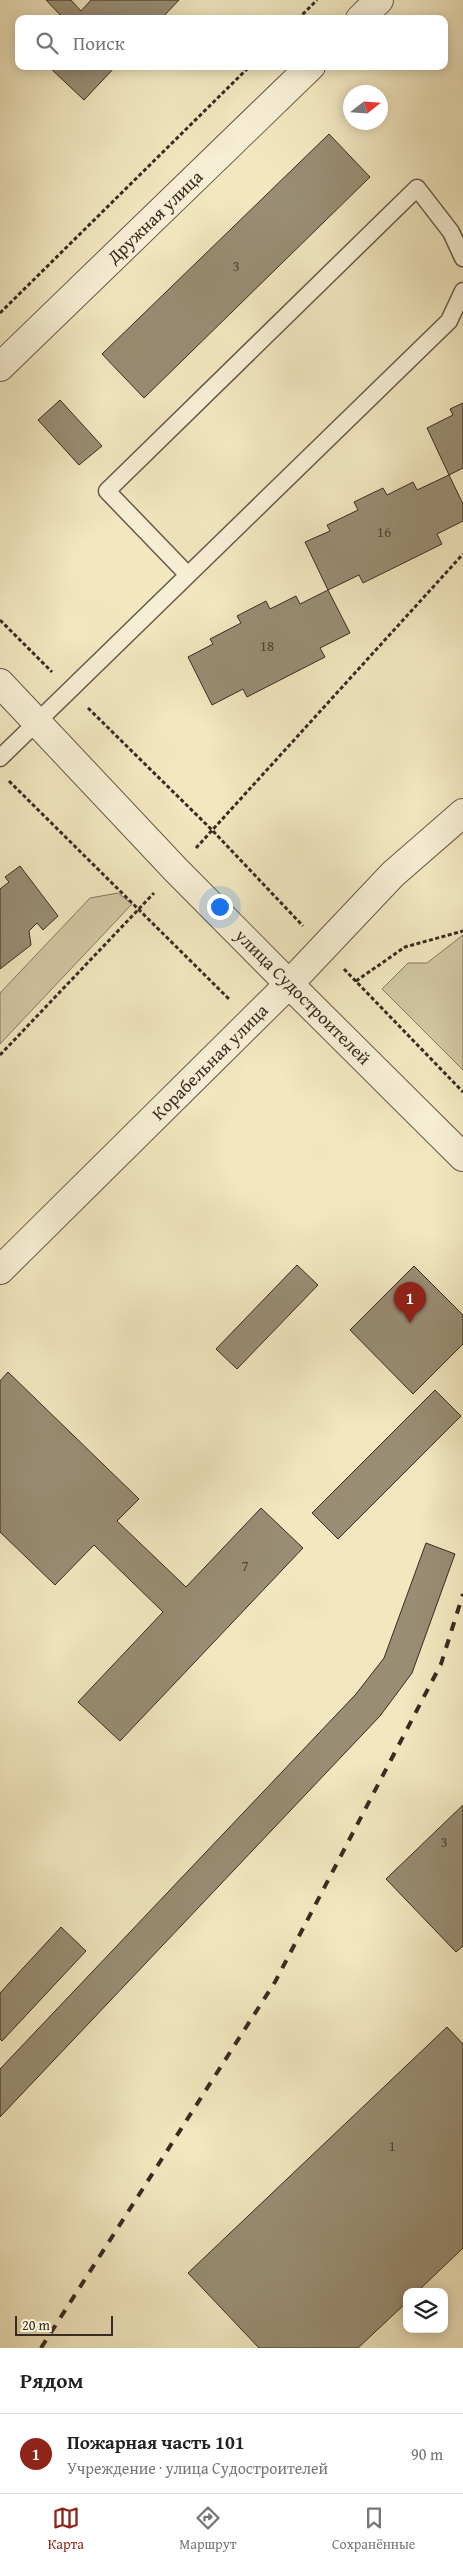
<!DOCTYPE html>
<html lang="ru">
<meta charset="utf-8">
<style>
body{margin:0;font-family:"Gentium Book Plus",serif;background:#f6f6f6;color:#222}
.controls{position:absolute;right:15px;bottom:15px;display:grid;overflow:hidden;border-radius:10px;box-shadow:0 2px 12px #0003}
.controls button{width:45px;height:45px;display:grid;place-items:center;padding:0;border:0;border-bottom:1px solid #e0e0e0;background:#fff;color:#222;font:25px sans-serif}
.compass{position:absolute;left:343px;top:85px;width:45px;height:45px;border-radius:50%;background:#fff;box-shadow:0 2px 12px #0003;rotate:73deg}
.scale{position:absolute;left:15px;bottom:12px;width:98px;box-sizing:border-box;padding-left:5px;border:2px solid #392b22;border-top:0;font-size:14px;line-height:18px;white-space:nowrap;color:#392b22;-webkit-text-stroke:4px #f7efd5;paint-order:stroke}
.you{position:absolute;left:219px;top:906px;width:18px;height:18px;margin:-12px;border:4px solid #fff;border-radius:50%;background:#1a73e8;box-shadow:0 0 0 8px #1a73e833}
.badge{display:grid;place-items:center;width:32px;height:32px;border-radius:50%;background:#8f2418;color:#fff;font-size:16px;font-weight:700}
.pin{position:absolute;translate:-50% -41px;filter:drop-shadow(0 1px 2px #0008)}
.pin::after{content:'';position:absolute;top:26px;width:18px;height:15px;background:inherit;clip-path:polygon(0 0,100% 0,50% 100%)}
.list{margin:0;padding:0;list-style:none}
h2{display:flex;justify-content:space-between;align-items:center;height:65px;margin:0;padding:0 20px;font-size:21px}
h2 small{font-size:16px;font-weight:400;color:#767676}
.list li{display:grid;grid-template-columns:32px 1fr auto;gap:15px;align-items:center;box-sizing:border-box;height:80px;padding:0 20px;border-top:1px solid #e0e0e0}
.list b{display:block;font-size:19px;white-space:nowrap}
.list p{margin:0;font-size:16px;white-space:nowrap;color:#767676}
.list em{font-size:16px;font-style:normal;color:#767676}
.icon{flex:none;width:28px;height:28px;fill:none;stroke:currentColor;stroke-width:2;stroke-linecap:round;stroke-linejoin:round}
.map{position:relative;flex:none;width:463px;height:2348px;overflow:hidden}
.search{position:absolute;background:#fff;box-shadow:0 2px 12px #0003;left:15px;right:15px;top:15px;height:55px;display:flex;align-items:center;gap:12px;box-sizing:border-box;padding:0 18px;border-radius:10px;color:#767676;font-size:19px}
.sheet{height:145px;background:#fff}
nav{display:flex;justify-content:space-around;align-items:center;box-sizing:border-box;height:70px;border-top:1px solid #e0e0e0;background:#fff;font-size:14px;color:#767676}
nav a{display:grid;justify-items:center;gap:2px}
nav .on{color:#8f2418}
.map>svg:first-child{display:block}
.green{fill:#d3c7a4;stroke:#867963}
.building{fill:#998d74;stroke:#392b22}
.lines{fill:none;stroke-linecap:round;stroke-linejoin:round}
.service-casing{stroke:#675a49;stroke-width:19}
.minor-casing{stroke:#675a49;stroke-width:30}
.tertiary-casing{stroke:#675a49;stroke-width:30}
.path{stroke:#392b22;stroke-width:3;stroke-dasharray:4 2.5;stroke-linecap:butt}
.service{stroke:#f7efd5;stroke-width:16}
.minor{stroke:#f7efd5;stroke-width:28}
.tertiary{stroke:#f7efd5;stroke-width:28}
.rail{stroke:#392b22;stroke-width:4;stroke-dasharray:9 9;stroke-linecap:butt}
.labels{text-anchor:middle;stroke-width:4.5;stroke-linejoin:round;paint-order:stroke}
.number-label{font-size:15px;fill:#514436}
.street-label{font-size:18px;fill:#392b22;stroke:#f7efd5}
</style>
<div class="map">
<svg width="463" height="2348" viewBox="0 0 463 2348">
<rect width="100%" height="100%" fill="#f2e7bf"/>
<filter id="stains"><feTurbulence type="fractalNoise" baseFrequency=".004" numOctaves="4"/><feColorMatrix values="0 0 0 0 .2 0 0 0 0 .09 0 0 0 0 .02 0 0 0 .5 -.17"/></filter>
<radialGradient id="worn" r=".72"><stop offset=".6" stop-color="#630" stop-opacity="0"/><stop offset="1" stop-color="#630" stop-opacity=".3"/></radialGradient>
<!-- green -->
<path class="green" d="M118 893 132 904 0 1044V993L90 898Z
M463 935V1070L382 989 408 963H427Z"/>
<!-- building -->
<path class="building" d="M46 0H71L81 11 91 0H179L161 19H64Z
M48 66H116L84 100Z
M329 134 370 177 144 398 102 354Z
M60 400 102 446 79 465 38 420Z
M463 403V468L449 475 427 428 453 415 450 409Z
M449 475 463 504V521L437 534 442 544 363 583 359 575 328 590 305 542 330 531 327 525 358 510 354 502 383 488 387 495 413 482 417 490Z
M328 590 350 633 320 648 325 657 247 697 243 689 212 705 188 657 213 644 210 639 241 623 237 616 266 601 270 609 296 596 300 604Z
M20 866 58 916 43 930 37 923 29 931 31 945 0 969V889L9 882 5 877Z
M297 1265 318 1285 237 1369 216 1349Z
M414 1266 463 1315V1344L413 1394 350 1330Z
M8 1372 139 1499 117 1521 186 1587 261 1508 303 1548 120 1741 78 1702 163 1612 94 1545 55 1585 0 1532V1381Z
M435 1390 461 1416 338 1539 312 1513Z
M426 1543 455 1554 412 1673 380 1716 0 2117V2069L356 1694 384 1658Z
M463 1805V1946L456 1952 386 1879Z
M61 1927 86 1951 2 2041 0 2039V1993Z
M447 2027 463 2044V2248L417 2292H407V2302L358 2348H259L188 2273Z"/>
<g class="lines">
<defs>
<path id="service" d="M188 575 107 491 417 188 451 232 463 258
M0 758 449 321 463 291"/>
<path id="minor" d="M360 19 379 0
M0 367 311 66
M289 984 463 1157"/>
<path id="tertiary" d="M0 683 176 870 289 984
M0 1270 289 984 393 874 463 813"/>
</defs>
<!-- service casing -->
<use href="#service" class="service-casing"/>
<!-- minor casing -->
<use href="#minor" class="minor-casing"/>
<!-- tertiary casing -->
<use href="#tertiary" class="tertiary-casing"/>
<!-- path -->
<path class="path" d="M298 19 317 0
M0 313 250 66
M0 620 52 672
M88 708 212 830 303 926
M9 781 230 1000
M196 848 463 554
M344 969 463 1092
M356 981 405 947 463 931
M0 1055 154 893"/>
<!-- service -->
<use href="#service" class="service"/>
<!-- minor -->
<use href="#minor" class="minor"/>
<!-- tertiary -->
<use href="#tertiary" class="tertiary"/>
<!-- rail -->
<path class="rail" d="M41 2348 275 1982 441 1664 463 1594"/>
</g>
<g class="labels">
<!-- number labels -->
<g class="number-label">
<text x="236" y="271">3</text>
<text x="384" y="537">16</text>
<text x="267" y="651">18</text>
<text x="245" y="1571">7</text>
<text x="444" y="1847">3</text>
<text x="392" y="2151">1</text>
</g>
<!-- street labels -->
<g class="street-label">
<text transform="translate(155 217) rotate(-44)" y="6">Дружная улица</text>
<text transform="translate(303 997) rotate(45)" y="6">улица Судостроителей</text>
<text transform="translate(210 1062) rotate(-45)" y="6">Корабельная улица</text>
</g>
</g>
<rect width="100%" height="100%" filter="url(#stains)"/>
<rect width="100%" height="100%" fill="url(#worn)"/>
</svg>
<div class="controls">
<button><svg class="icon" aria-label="layers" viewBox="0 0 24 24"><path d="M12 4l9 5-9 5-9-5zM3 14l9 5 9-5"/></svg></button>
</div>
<svg class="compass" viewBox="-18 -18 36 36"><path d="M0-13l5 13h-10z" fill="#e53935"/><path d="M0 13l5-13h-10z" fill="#767676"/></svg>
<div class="scale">20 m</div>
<div class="you"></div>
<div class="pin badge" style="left:410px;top:1323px">1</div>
<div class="search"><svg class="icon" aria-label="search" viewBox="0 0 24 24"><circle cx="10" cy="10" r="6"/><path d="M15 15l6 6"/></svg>Поиск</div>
</div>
<section class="sheet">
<h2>Рядом<small></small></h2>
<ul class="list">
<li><span class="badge">1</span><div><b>Пожарная часть 101</b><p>Учреждение · улица Судостроителей</p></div><em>90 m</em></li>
</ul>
</section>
<nav>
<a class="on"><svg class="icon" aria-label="map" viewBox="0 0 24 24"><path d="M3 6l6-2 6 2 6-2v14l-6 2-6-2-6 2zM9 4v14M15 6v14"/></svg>Карта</a>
<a><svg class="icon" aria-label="directions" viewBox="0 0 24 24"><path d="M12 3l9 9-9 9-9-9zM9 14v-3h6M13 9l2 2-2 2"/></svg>Маршрут</a>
<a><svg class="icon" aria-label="saved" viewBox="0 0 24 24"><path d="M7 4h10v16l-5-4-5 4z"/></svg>Сохранённые</a>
</nav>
